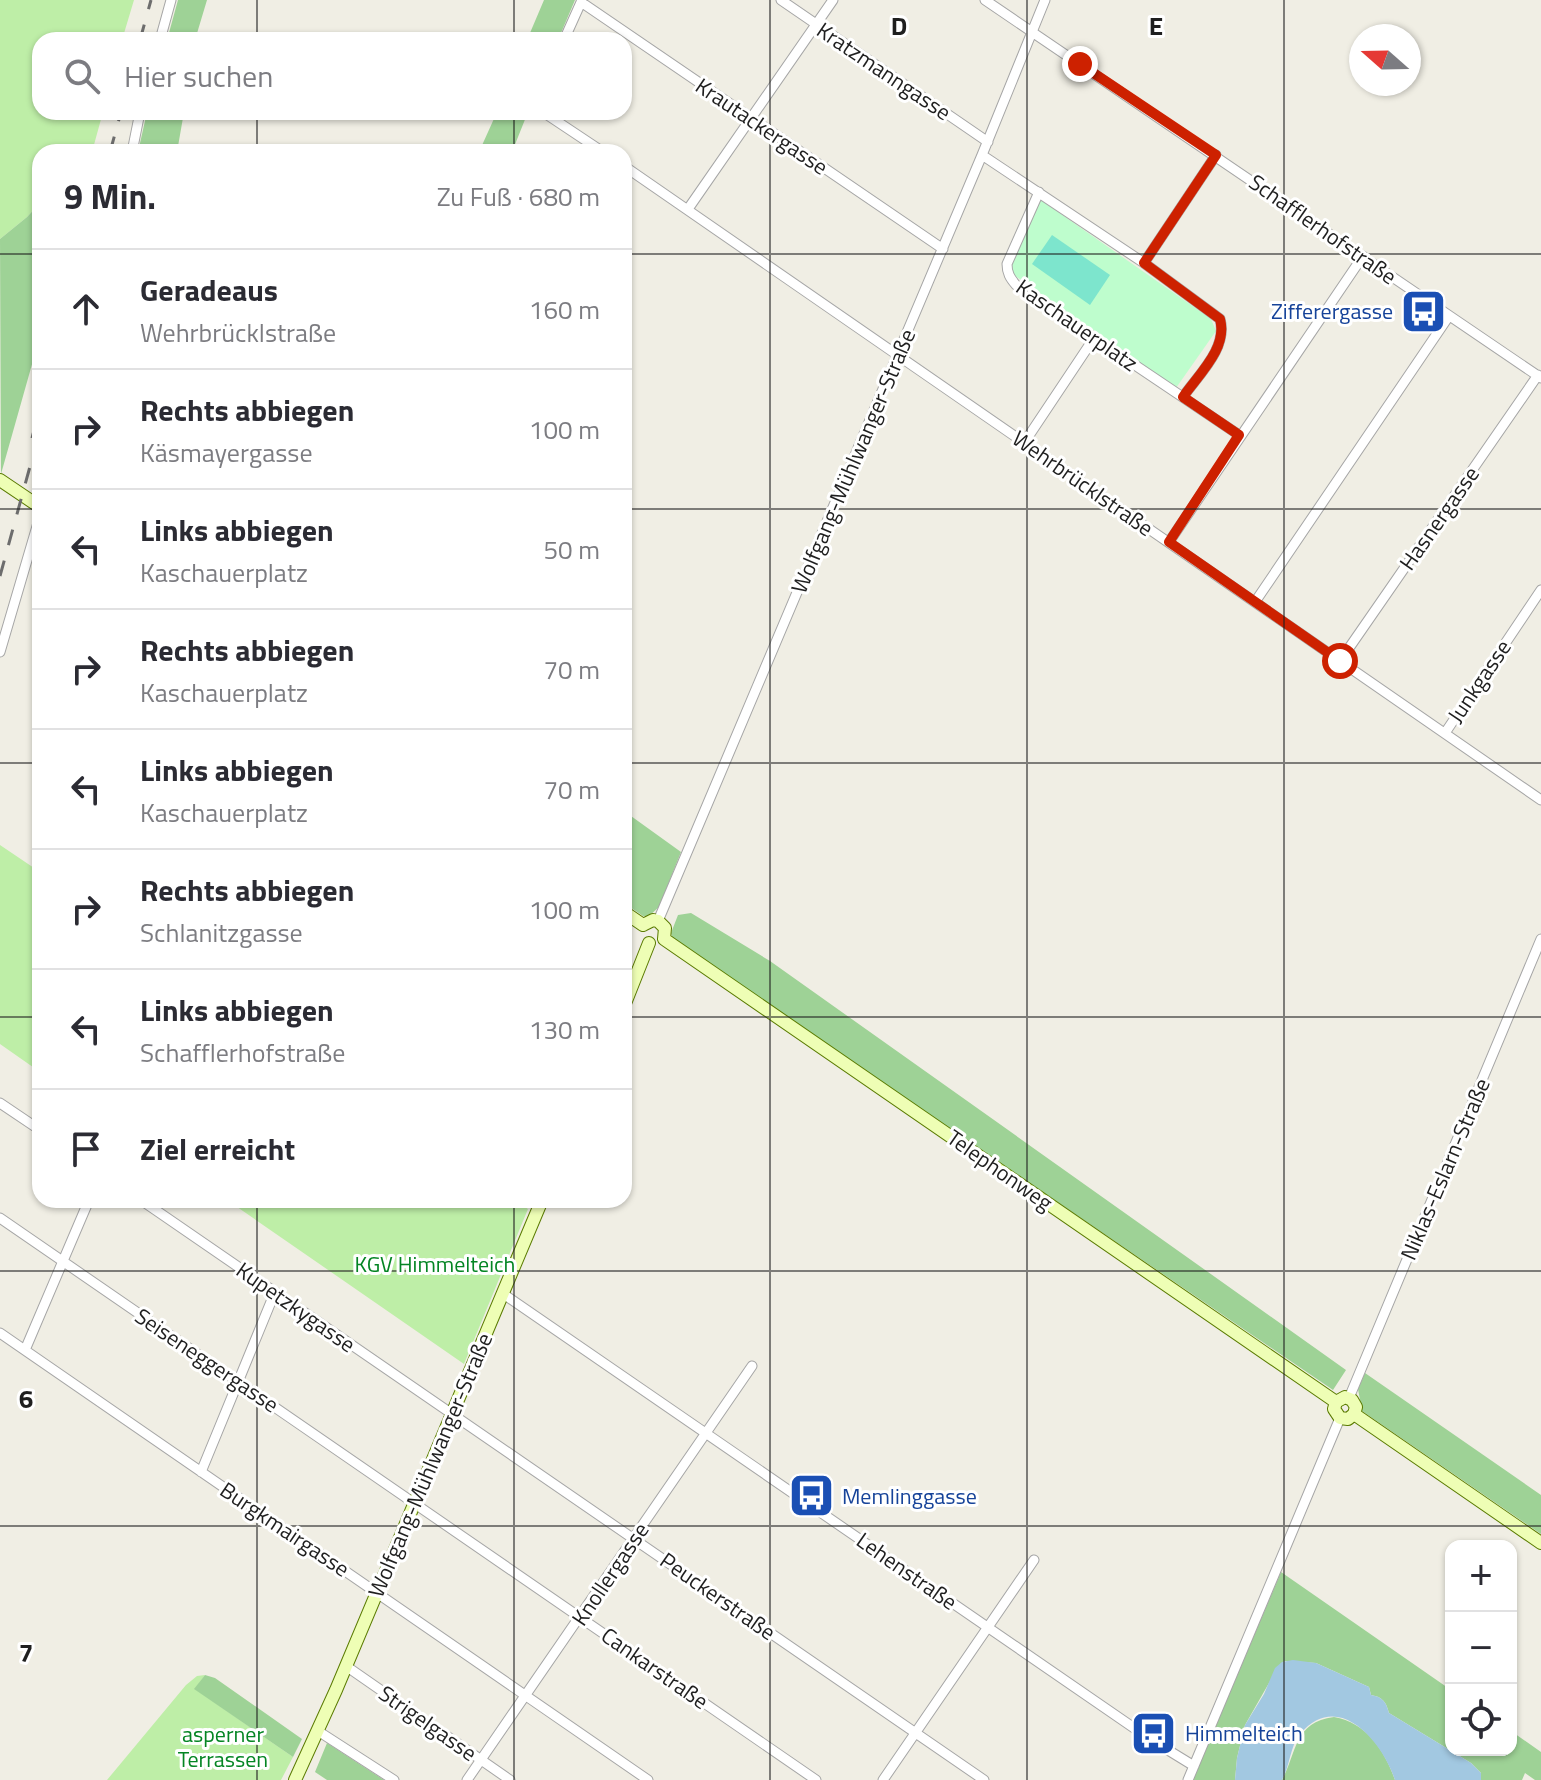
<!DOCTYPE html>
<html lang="de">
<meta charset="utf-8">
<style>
body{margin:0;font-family:"Titillium Web",sans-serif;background:#f2f2f3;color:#2b2b33}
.controls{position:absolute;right:24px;bottom:24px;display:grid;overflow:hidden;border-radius:16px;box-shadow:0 2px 6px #0004}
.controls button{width:72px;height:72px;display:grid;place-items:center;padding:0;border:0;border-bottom:2px solid #e1e1e2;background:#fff;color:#2b2b33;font:40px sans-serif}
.compass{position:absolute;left:1349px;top:24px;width:72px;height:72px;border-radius:50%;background:#fff;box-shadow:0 2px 6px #0004;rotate:290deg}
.stop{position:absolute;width:24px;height:24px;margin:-18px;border:6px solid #cd2100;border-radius:50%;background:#fff}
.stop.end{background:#cd2100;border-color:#fff;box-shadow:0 2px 8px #0008}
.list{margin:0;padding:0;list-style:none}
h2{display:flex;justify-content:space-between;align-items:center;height:104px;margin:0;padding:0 32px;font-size:34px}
h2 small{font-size:26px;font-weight:400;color:#7c7c81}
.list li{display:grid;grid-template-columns:52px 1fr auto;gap:24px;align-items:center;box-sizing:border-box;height:120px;padding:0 32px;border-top:2px solid #e1e1e2}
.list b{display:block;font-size:30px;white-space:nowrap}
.list p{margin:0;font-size:26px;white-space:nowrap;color:#7c7c81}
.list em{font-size:26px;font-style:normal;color:#7c7c81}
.icon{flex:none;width:44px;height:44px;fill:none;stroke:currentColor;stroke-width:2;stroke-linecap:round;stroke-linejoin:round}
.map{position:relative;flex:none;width:1541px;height:1780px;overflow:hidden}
.search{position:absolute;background:#fff;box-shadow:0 2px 6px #0004;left:32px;top:32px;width:600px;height:88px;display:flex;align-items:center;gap:20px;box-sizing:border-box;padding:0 28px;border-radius:24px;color:#7c7c81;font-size:30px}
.panel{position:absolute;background:#fff;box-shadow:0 2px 6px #0004;left:32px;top:144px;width:600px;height:1064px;border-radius:24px}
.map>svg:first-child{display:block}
.grass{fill:#beeea7}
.forest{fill:#9ed296}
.park{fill:#befdcd}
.pitch{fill:#7de5cd}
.water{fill:#a2c8e1}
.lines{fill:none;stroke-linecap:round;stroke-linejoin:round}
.street-casing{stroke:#a6a6a6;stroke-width:11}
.secondary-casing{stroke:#5a7b00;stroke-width:14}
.street{stroke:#fff;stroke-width:9}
.secondary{stroke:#eefeb5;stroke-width:12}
.rail{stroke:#6d6d6d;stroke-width:3;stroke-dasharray:16 16;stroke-linecap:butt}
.route{stroke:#cd2100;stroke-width:10}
.grid{fill:none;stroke:#1f1f1f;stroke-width:2;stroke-opacity:0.55}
.labels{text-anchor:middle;stroke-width:6;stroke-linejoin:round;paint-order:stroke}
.street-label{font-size:22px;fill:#1f1f1f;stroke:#fff}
.transit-label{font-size:22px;fill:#164399;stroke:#fff;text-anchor:start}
.park-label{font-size:22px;fill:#048523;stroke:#fff}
.grid-label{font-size:26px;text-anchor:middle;font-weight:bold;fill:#1f1f1f;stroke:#fff;stroke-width:6;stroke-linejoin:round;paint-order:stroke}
</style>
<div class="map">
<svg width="1541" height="1780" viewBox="0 0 1541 1780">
<rect width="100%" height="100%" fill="#f0eee4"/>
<!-- grass -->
<path class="grass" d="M0 0H134L122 40H40V112H103L92 152H40V203L27 217 0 239Z
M0 845 40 872V1072L0 1044Z
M227 1200H515L528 1209 464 1364Z
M205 1675 195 1689 293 1757 281 1780H107L186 1685 197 1676Z"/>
<!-- forest -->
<path class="forest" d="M178 0H207L195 40H167Z
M544 0H575L558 40H527Z
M147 112H184L177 152H138Z
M497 112H528L512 152H479Z
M40 203V336L1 474 0 239 27 217Z
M624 811 681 852 659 907 649 916H643L624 903Z
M691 913 770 961 1346 1370 1333 1390 673 940 671 933 678 915Z
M1365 1373 1541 1495V1534L1362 1411 1358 1389Z
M1281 1572 1451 1690V1750H1511V1731L1541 1752V1780H1535L1525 1773 1522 1780H1481V1773L1471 1763 1389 1713C1386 1702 1383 1697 1371 1695L1369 1687 1316 1663 1285 1661 1273 1676 1245 1725 1237 1758 1235 1780H1193Z
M205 1675 215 1678 302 1739 293 1757 194 1689Z
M1334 1717C1366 1722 1385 1751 1395 1780H1282C1297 1752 1294 1722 1334 1717Z
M327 1743 384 1780H327L315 1772Z"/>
<!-- park -->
<path class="park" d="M1041 200 1211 319 1216 331 1176 388 1011 273 1010 267Z"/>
<!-- pitch -->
<path class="pitch" d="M1052 235 1110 275 1090 305 1032 264Z"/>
<!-- water -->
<path class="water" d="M1293 1660 1316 1663 1369 1687 1371 1695C1383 1697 1386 1702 1389 1713L1471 1763 1481 1773V1780H1395C1383 1743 1339 1688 1300 1734 1290 1746 1290 1766 1282 1780H1235L1237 1758 1245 1725 1264 1694 1275 1668 1282 1662Z"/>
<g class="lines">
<defs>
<path id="street" d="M781 0 988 142
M985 0 1541 378
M581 2 943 249
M160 40 171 0
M564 40 582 0
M543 112 603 152
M132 152 140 112
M982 155 1144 263 1220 319C1228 348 1199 374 1183 397
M624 166 1541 800
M1039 192 1007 264C1007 273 1010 278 1016 285L1239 435
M688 209 833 0
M1144 263 1216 155
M1024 443 1094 338
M1169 542 1363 256
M1255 602 1449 316
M0 652 40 516
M1340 661 1538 375
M1445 733 1541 590
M658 921 982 155 1045 0
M0 1103 40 1130
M141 1200 984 1780
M0 1218 816 1780
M502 1293 1150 1739 1194 1766
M0 1333 648 1780
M25 1350 89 1200
M1349 1398 1541 939
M201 1472 275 1292
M346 1666 510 1780
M318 1731 394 1780
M467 1780 752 1366
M883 1780 1034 1560
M1188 1780 1340 1418"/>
<path id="secondary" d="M0 480 40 507
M624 912 643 925
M643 925 653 920 658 921 665 928 664 939
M664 939 1336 1402
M624 1006 649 943
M1336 1402 1345 1397 1352 1400 1356 1407 1354 1414
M1336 1402 1334 1409 1340 1418 1348 1419 1354 1414
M1354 1414 1541 1543
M295 1780 336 1690 542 1200"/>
</defs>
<!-- street casing -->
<use href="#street" class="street-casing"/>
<!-- secondary casing -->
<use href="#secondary" class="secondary-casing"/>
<!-- street -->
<use href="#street" class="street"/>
<!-- secondary -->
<use href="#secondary" class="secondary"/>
<!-- rail -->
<path class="rail" d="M140 40 151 0
M110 152 121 112
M32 438 40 407
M0 576 40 430"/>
</g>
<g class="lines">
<!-- route -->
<path class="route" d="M1080 64 1216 155 1144 263 1220 319C1228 348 1199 374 1183 397L1239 435 1169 542 1340 661"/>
</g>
<!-- grid -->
<path class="grid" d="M257 0V40M514 0V40M770 0V1780M1027 0V1780M1284 0V1780M257 112V152M514 112V152M0 254H40M624 254H1541M0 509H40M624 509H1541M0 763H40M624 763H1541M0 1017H40M624 1017H1541M257 1200V1780M514 1200V1780M0 1271H1541M0 1526H1541"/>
<!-- icons -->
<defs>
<symbol id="bus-square" viewBox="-11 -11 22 22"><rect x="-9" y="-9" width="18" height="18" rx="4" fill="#1a4fb4" stroke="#fff"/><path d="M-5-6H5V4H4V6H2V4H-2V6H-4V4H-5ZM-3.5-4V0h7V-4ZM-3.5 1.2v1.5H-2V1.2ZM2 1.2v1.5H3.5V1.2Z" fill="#fff"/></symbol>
</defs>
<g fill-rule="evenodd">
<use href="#bus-square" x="1398" y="286" width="51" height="51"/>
<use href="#bus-square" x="786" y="1470" width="51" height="51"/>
<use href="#bus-square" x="1128" y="1708" width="51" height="51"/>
</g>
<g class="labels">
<!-- street labels -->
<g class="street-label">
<text transform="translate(884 71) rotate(34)" y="8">Kratzmanngasse</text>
<text transform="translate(762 126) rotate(34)" y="8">Krautackergasse</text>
<text transform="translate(1323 229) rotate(35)" y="8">Schafflerhofstraße</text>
<text transform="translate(1077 325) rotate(35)" y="8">Kaschauerplatz</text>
<text transform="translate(853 461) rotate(-67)" y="8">Wolfgang-Mühlwanger-Straße</text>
<text transform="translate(1083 483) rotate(35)" y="8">Wehrbrücklstraße</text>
<text transform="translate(1439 518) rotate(-55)" y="8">Hasnergasse</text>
<text transform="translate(1479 681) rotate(-56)" y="8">Junkgasse</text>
<text transform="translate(1445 1169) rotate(-67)" y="8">Niklas-Eslarn-Straße</text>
<text transform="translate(1000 1170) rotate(35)" y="8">Telephonweg</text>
<text transform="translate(296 1307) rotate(35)" y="8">Kupetzkygasse</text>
<text transform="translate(207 1360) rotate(34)" y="8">Seiseneggergasse</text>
<text transform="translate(430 1465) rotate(-67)" y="8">Wolfgang-Mühlwanger-Straße</text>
<text transform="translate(285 1529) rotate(34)" y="8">Burgkmairgasse</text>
<text transform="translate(907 1571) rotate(35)" y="8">Lehenstraße</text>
<text transform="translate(610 1574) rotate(-56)" y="8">Knollergasse</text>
<text transform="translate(718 1596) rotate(35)" y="8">Peuckerstraße</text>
<text transform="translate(655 1668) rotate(35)" y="8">Cankarstraße</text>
<text transform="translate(428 1723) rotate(35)" y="8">Strigelgasse</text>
</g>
<!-- transit labels -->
<g class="transit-label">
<text x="1393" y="319" text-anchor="end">Zifferergasse</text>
<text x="842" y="1504">Memlinggasse</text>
<text x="1185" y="1741">Himmelteich</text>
</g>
<!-- park labels -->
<g class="park-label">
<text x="435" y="1272">KGV Himmelteich</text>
<text x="223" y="1742">asperner<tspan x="223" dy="25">Terrassen</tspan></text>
</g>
</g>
<g class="grid-label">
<text x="899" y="35">D</text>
<text x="1156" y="35">E</text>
<text x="26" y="1408">6</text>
<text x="26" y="1662">7</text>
</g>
</svg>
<div class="controls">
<button>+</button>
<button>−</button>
<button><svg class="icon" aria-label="locate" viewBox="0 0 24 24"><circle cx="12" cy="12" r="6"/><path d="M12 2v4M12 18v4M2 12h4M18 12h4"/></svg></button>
</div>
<svg class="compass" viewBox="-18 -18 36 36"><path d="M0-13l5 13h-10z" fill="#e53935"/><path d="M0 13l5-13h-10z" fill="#7c7c81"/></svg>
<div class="stop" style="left:1340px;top:661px"></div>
<div class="stop end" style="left:1080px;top:64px"></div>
<div class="search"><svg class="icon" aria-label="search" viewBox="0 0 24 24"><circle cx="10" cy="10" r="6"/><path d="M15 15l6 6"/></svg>Hier suchen</div>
<section class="panel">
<h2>9 Min.<small>Zu Fuß · 680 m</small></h2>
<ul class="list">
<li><svg class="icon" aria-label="ahead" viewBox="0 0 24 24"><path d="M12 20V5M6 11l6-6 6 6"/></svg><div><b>Geradeaus</b><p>Wehrbrücklstraße</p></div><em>160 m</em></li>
<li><svg class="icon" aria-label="right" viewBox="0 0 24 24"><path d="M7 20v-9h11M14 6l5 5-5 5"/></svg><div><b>Rechts abbiegen</b><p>Käsmayergasse</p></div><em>100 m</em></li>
<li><svg class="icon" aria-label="left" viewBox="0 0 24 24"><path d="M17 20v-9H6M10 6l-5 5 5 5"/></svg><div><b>Links abbiegen</b><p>Kaschauerplatz</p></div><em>50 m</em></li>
<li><svg class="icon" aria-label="right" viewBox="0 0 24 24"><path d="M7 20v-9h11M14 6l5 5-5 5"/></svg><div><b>Rechts abbiegen</b><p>Kaschauerplatz</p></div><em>70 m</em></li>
<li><svg class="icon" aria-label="left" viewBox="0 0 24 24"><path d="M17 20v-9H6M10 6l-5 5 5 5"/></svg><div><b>Links abbiegen</b><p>Kaschauerplatz</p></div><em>70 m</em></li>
<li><svg class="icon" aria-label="right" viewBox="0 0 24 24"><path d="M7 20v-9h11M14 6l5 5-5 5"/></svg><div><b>Rechts abbiegen</b><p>Schlanitzgasse</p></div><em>100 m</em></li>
<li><svg class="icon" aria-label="left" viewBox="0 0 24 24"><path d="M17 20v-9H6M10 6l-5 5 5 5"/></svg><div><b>Links abbiegen</b><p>Schafflerhofstraße</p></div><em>130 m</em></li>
<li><svg class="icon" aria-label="arrive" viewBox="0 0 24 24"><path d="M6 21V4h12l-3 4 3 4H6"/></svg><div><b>Ziel erreicht</b></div></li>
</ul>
</section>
</div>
